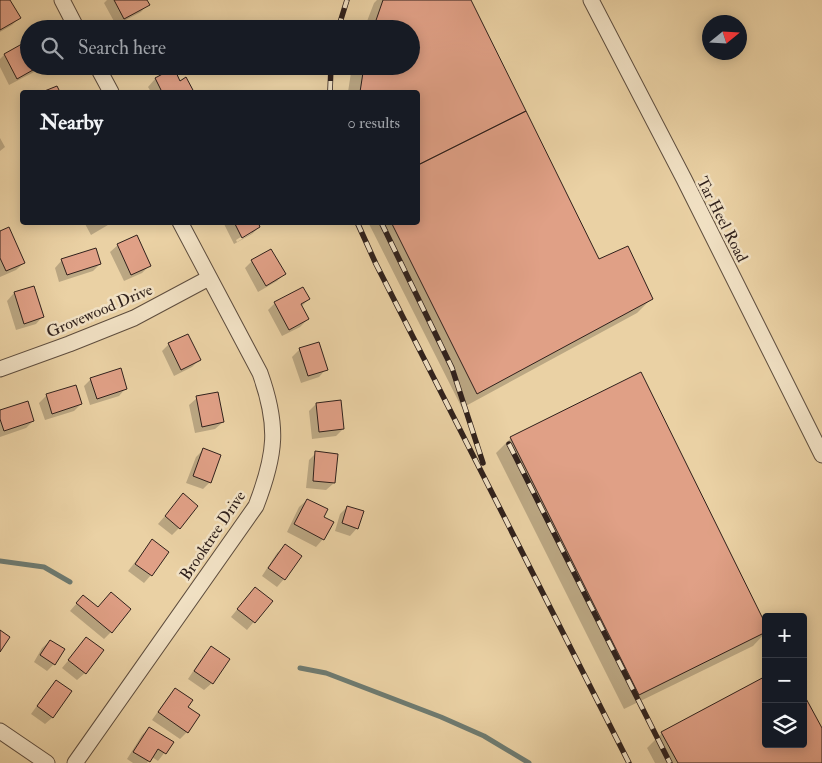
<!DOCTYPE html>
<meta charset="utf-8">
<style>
body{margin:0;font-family:"IM FELL Double Pica",serif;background:#20242c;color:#f1f3f6}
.controls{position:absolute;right:15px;bottom:15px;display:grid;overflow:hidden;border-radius:5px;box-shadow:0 2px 12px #0003}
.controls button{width:45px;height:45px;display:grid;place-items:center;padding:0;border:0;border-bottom:1px solid #363941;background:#171b24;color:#f1f3f6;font:25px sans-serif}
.compass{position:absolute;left:702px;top:15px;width:45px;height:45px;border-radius:50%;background:#171b24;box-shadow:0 2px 12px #0003;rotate:72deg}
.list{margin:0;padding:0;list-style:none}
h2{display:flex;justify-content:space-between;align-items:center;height:65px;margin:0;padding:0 20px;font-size:21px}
h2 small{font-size:16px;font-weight:400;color:#9ea1a6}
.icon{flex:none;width:28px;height:28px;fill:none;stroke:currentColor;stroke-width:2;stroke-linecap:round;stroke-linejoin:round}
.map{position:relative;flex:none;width:822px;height:763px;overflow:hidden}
.search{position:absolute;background:#171b24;box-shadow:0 2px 12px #0003;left:20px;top:20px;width:400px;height:55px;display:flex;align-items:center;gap:12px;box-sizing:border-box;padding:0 18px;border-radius:28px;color:#9ea1a6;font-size:19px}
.panel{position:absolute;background:#171b24;box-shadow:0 2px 12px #0003;left:20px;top:90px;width:400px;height:135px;border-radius:5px}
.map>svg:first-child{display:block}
.shadow{fill:#0003;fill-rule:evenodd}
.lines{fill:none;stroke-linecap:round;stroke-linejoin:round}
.stream{stroke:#6e7b71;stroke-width:5}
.building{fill:#e0a086;stroke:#30211c}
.street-casing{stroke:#5e4d3e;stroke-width:17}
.street{stroke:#f1e1c4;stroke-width:15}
.rail-casing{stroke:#30211c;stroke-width:5.5}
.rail{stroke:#f1e1c4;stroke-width:4;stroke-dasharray:11;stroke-linecap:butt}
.labels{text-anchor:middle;stroke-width:5;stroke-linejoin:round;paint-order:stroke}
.street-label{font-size:16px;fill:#30211c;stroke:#f1e1c4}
</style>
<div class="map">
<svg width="822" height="763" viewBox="0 0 822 763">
<rect width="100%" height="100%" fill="#ead1a4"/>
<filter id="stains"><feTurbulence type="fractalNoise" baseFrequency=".004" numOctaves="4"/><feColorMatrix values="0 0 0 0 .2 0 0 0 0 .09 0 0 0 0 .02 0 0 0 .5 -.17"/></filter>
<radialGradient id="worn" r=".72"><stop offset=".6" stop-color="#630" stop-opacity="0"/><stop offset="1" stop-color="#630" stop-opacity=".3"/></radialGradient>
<!-- shadow -->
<path class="shadow" d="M0 0H9L19 18 12 25 0 32Z
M107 0H146L148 4 141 12 116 25 104 3Z
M377 0H469L598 261 652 298 637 313 462 408 368 222H418V92H348L352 66H411V29H364L374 3Z
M4 55 29 66H41L36 71 9 85 0 67V59Z
M173 70 179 82 186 79 193 92H151L148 87 155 79Z
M0 138 5 147 0 151Z
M84 222H113L91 235Z
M223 222H256L259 227 252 234 234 244ZM252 230V233L237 242 236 240Z
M0 232 24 263 16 270 0 277Z
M118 245 149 266 142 273 124 281 110 252Z
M62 260 100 264 93 271 59 282 55 268Z
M252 261 284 274 277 281 258 292 245 268Z
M33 287 43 316 36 324 16 330 7 301 14 293Z
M309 299 301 307 308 319 300 327 282 336 268 310 275 303Z
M169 344 199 360 192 367 174 376 162 351Z
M300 349 326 369 319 377 301 383 292 357Z
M641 374 766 627V632L753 646 624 709 496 453 511 438Z
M91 379 126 388 119 396 90 405 84 386Z
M75 386 81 404 74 411 45 420 39 403 46 396Z
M197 398 223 422 215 429 195 433 189 405Z
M316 404 343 429 336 436 312 439 309 411Z
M0 411 33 421 26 428 0 437Z
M203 450 210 482 203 489 186 483 196 457Z
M316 453 334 483 326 490 306 488 309 460Z
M183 495 179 528 172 535 158 524Z
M307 500 322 518 323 539 316 547 287 532 299 507Z
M347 507 357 528 350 536 335 531 340 514Z
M152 541 167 552 151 575 144 583 128 571Z
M285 546 284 579 277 587 262 576 277 553Z
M111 593V632L104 639 70 611 83 596 97 608Z
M248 596 271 601 247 630 231 617Z
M87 638 85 673 77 680 62 668Z
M50 641 54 664 47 671 34 662 42 648Z
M211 648 228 659 212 683 204 690 188 679 204 655Z
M56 681 53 717 45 724 31 714 49 689Z
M175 689 186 707 187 732 180 739 152 720 168 697Z
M149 728 172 743 158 761 152 757 147 763H133L127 759 142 735Z
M822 731V763H655L647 748 662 733 766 744H803Z"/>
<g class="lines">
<!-- stream -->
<path class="stream" d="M0 561 44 567 70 582
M300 668 326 673 441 717 484 736 529 763"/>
</g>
<!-- building -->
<path class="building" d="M0 0H10L21 18 0 30Z
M114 0H147L150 5 124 19Z
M383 0H471L526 111 418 165V92H360L364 66H411V29H373Z
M29 40V66H40L17 79 4 54Z
M174 68 180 81 186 77 194 92H162L155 78Z
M57 86 60 92H42Z
M526 111 599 259 628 246 653 299 477 394 391 222H418V165Z
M234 222H258L260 227 242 238Z
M9 227 25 263 6 271 0 258V231Z
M137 235 151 266 131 275 117 244Z
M96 248 101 264 67 275 61 259Z
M271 249 286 274 266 286 251 260Z
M34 286 44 317 24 324 14 292Z
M303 287 310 299 301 304 309 319 289 330 274 302Z
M188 334 201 360 181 370 168 343Z
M319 342 328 370 308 376 299 348Z
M121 368 127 389 97 399 90 378Z
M641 372 766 625V632L639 695 510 437Z
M76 385 82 404 52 414 46 394Z
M218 392 224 422 202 427 196 396Z
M341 400 344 429 319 432 316 403Z
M28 401 34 421 4 431 0 419V410Z
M203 448 221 455 211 483 193 476Z
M315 451 338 454 335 483 313 481Z
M183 493 198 506 180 529 165 516Z
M307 499 328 509 324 517 334 522 324 540 294 524Z
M347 506 364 511 358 529 342 523Z
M152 539 169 552 152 576 135 564Z
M285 544 302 556 285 580 268 568Z
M255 587 273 601 255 623 237 609Z
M111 592 131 609 112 633 76 603 83 595 98 607Z
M0 630 10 637 0 652Z
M86 637 104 650 86 674 68 660Z
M50 640 65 649 55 665 40 655Z
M211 646 230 659 213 684 194 671Z
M766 676V744H803V693L822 728V763H678L661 732Z
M56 680 72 691 53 718 37 706Z
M175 688 193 700 188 707 200 715 188 733 158 712Z
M149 727 174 742 166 754 158 749 150 762 133 752Z"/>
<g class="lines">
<defs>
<path id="street" d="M62 0 77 29
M591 0 684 179 822 455
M97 66 111 92
M0 369 69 344 134 318 209 278
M0 731 47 763
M75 763 256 506C276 454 279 426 260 373L180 222"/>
</defs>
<!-- street casing -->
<use href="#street" class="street-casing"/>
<!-- street -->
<use href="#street" class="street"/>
<defs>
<path id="rail" d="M338 29 347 0
M330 92 331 66
M357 222 376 264 629 763
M381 222 452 368 483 463
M509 444 670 763"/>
</defs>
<!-- rail casing -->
<use href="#rail" class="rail-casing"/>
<!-- rail -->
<use href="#rail" class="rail"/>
</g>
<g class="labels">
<!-- street labels -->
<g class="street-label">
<text transform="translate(723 219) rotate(63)" y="6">Tar Heel Road</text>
<text transform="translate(99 310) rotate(-23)" y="6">Grovewood Drive</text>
<text transform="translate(212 535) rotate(-56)" y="6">Brooktree Drive</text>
</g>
</g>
<rect width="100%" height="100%" filter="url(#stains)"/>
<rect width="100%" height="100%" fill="url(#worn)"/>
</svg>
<div class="controls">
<button>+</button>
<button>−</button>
<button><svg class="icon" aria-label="layers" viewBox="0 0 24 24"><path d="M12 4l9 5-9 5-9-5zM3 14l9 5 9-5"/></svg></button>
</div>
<svg class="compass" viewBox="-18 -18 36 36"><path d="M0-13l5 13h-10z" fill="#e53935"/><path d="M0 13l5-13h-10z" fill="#9ea1a6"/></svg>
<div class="search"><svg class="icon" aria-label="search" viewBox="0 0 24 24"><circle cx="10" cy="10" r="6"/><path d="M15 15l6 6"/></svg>Search here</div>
<section class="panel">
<h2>Nearby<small>0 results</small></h2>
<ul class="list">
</ul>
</section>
</div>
